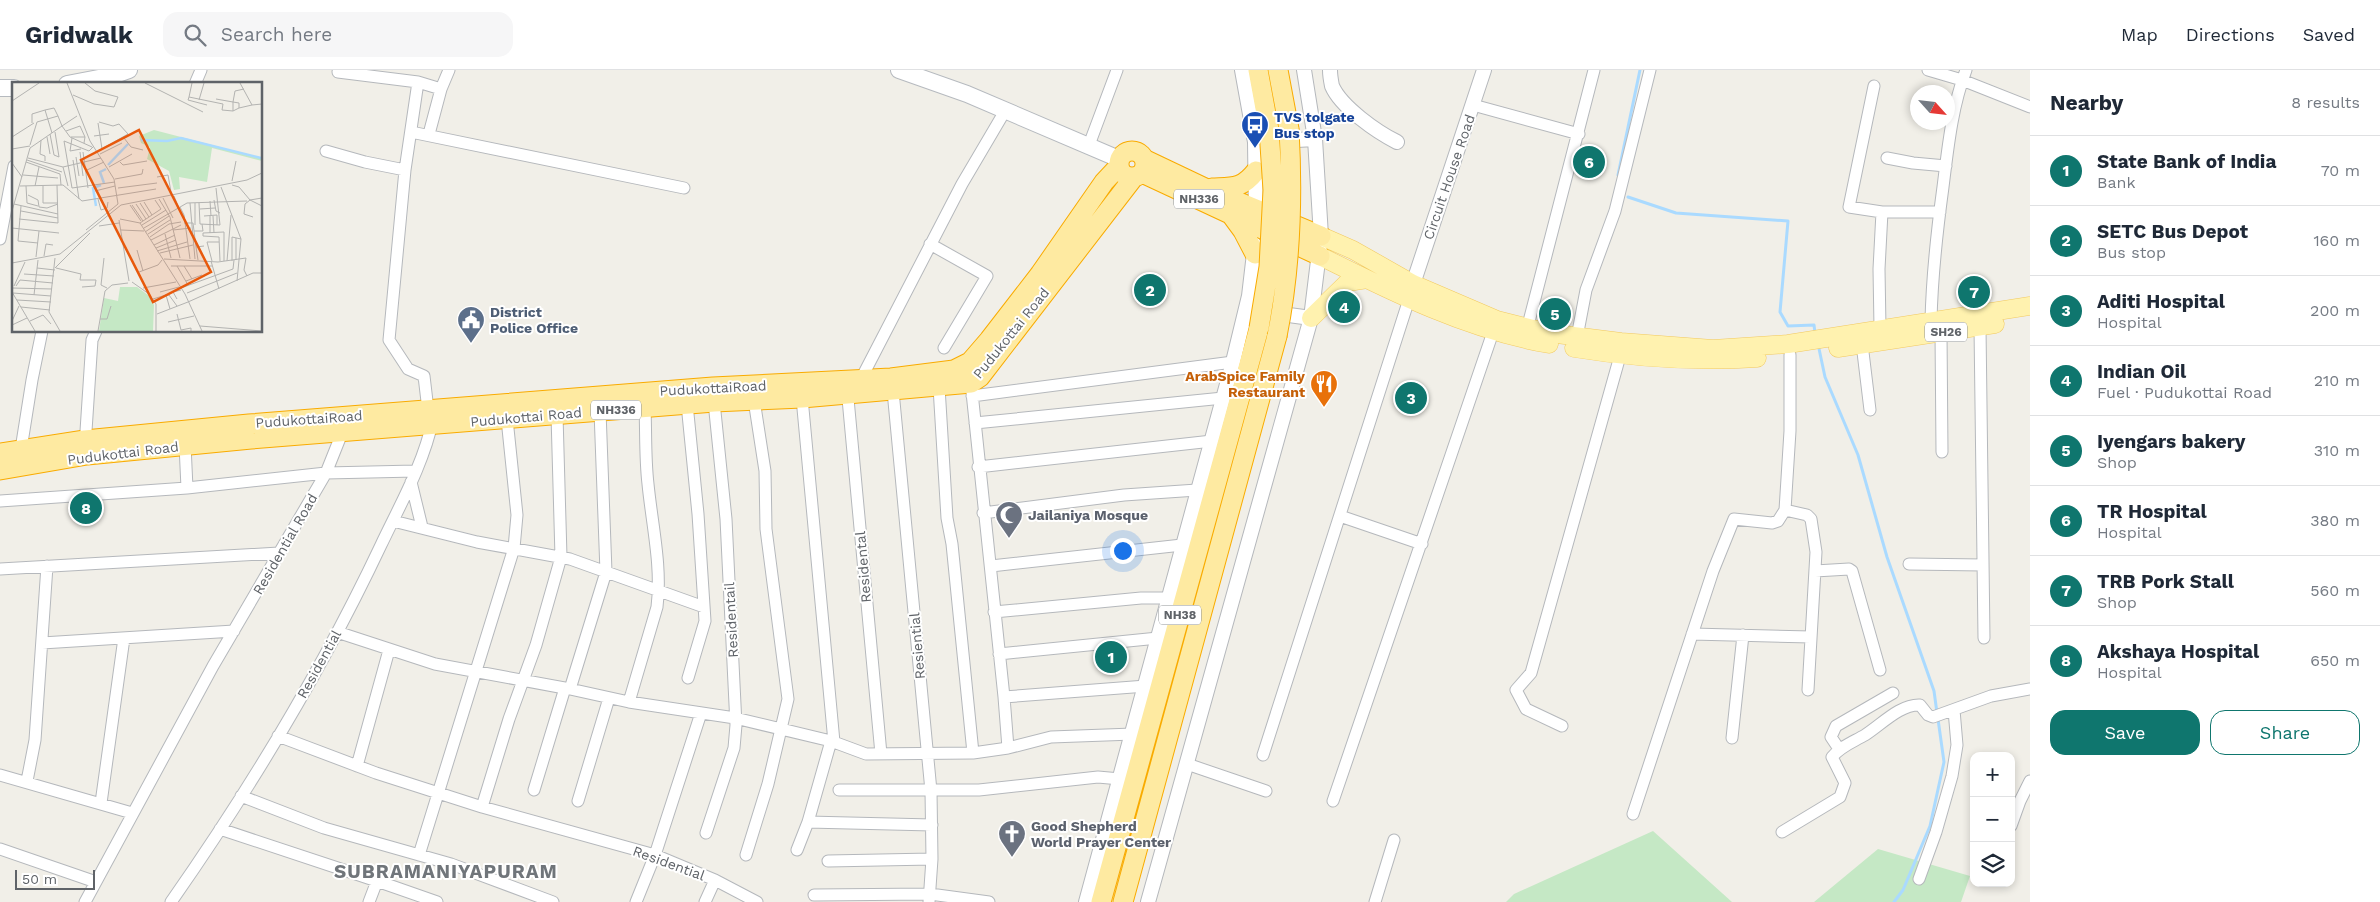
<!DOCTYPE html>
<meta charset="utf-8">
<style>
body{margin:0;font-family:"Work Sans",sans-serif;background:#f6f6f7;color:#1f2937}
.controls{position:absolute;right:15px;bottom:15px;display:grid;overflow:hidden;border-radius:10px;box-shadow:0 2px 8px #0003}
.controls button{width:45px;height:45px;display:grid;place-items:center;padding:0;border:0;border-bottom:1px solid #e0e1e3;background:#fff;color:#1f2937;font:25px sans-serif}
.compass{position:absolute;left:1910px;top:15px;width:45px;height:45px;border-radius:50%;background:#fff;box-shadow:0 2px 8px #0003;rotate:117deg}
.scale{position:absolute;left:15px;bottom:12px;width:80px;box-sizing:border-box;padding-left:5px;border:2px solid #5f6368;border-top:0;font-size:14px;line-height:18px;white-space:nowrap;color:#5f6368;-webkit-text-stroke:4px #fff;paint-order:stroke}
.you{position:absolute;left:1122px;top:480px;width:18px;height:18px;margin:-12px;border:4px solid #fff;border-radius:50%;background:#1a73e8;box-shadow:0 0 0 8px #1a73e833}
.badge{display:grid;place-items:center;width:32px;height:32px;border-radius:50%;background:#0f766e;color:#fff;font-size:16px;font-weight:700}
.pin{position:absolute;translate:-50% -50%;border:2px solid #fff;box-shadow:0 1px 5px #0006}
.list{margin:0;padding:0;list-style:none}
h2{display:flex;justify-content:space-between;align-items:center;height:65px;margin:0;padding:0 20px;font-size:21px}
h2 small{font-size:16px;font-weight:400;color:#747a83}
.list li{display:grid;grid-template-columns:32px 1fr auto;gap:15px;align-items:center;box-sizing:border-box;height:70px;padding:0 20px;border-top:1px solid #e0e1e3}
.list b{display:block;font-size:19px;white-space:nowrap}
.list p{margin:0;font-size:16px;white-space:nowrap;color:#747a83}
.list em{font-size:16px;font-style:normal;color:#747a83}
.actions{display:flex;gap:10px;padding:15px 20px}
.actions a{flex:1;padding:11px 0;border:1px solid #0f766e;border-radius:15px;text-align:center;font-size:18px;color:#0f766e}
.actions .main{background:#0f766e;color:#fff}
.icon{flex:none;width:28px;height:28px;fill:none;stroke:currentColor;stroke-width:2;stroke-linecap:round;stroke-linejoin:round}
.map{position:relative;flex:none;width:2030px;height:832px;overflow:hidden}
header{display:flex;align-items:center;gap:30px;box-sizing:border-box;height:70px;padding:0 25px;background:#fff;border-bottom:1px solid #e0e1e3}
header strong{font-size:24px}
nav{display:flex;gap:28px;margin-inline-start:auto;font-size:18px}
.search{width:350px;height:45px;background:#f6f6f7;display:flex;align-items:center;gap:12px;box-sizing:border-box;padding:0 18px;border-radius:15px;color:#747a83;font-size:19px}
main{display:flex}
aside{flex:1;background:#fff}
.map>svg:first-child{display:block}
.green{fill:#c5e8c5}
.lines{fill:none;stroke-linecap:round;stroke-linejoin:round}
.stream{stroke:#aadaff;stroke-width:3}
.minor-casing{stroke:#b5b8bc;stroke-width:13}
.tertiary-casing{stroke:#b5b8bc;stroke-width:16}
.secondary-casing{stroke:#b6babf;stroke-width:18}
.primary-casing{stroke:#f2c960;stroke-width:19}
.trunk-casing{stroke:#f9ab00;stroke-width:21}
.minor{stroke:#fff;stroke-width:11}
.tertiary{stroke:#fff;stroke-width:14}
.secondary{stroke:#fff;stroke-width:16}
.primary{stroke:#fff2af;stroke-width:18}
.trunk{stroke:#feeaa1;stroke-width:19}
.trunk-bridge-casing{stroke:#f9ab00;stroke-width:21;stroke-linecap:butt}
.trunk-bridge{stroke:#feeaa1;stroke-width:19}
.labels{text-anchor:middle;stroke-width:4;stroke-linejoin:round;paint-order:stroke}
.shield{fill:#fff;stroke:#8f9295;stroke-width:1}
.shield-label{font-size:12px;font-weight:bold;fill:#5f6368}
.transit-label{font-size:14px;font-weight:bold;fill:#164399;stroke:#fff;text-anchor:start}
.street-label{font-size:14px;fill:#5f6368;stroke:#fff}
.service-label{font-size:14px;font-weight:bold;fill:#4e5e75;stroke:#fff;text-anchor:start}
.food-label{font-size:14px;font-weight:bold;fill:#c56008;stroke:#fff;text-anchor:end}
.worship-label{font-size:14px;font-weight:bold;fill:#5b616d;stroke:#fff;text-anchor:start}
.district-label{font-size:19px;font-weight:bold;letter-spacing:1px;fill:#70757a;stroke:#fff}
.inset-river{fill:none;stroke:#aadaff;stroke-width:2.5}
.inset-road{fill:none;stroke:#b3b3b1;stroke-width:1}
.view{fill:#e8590c;fill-opacity:0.15;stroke:#e8590c;stroke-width:2.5}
.inset-edge{fill:none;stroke:#5f6368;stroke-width:2.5}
</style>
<header>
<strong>Gridwalk</strong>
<div class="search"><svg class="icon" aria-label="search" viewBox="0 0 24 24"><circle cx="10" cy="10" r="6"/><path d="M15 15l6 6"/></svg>Search here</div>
<nav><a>Map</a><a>Directions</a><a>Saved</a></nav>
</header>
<main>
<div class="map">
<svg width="2030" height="832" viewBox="0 0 2030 832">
<rect width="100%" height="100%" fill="#f1efe8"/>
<!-- green -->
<path class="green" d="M1653 761 1732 832H1506L1514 824Z
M1878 779 1970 806 1961 832H1814Z"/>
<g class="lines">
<!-- stream -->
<path class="stream" d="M1618 105 1640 0
M1628 127 1676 143 1788 151 1780 242 1788 256 1814 255 1815 263
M1818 274 1825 307 1858 385 1887 487 1934 621 1937 643
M1894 832 1903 820 1930 756 1944 692 1938 649"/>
<defs>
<path id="minor" d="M1928 0 1962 10 2030 37
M338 2 418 12 441 19
M418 12 405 100 389 270 408 299 424 306 428 340
M195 14 201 0
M1874 16 1849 137 1882 142 1879 199 1880 258
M1473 35 1579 64
M411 62 684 118
M429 64 441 19 449 0
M1089 75 1117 0
M326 81 365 92 405 100
M1887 88 1913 93 1946 96
M1882 142H1940
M0 169 14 96
M930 174 987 206 944 278
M1931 251C1932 205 1937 161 1943 117 1948 77 1952 37 1966 0
M1980 257 1984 568
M1941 262 1942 382
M1526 263 1594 0
M1577 267 1586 220 1615 141 1650 0
M1862 274 1870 340
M1790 285V361L1785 440 1807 445 1811 449 1816 482 1808 620
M861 309 962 114 1005 41
M971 313 1004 627 1146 616
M939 317 947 448 952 474 973 683
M847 318 881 684
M893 321 931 721 932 789 929 832
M972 326 1233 292
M802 328 834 672
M687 334 698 444 705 551 688 608
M975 353 1223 328
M342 363 326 403 415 401
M185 375 187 418
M85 376 92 270 96 261
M21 379 32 310 42 261
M978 397 1212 371
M411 412 422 457
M0 431 187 418 326 403 213 596 85 832
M983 443 1124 425 1197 420
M1340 446 1422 474
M393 451 477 472 570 489 704 537
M1909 494 1983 495
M991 496 1182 475
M0 499 279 483
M1815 501 1849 499 1852 501 1880 600
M994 542 1141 528H1168
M337 562 435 594 570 619 629 632 735 648 831 671 866 684 973 683 1008 678 1051 667 1133 664
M1692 564 1811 567
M42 573 234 561
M999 584 1158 568
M570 619 606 502 600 341
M1004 627 1008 678
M629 632 657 537C662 496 652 455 648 414 645 389 646 363 645 337
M1562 656 1526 639 1516 620 1531 603 1620 286
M278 666 376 703 482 737 655 785 715 810 757 832
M1732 668 1743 565
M1839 679 1831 667 1836 656 1893 623
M1263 685 1411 223
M1187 694 1266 721
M357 696 389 580
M0 705 132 743
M27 711 35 670 47 496
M534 720 565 618
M839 720H979L1098 707 1120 709
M241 726 324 758 451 794 553 832
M578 731 609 628
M1333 731 1493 262
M101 733 124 568
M482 737 509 649 536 575 561 487 557 345
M1633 744 1713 501 1734 449 1772 453 1778 451 1785 440
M808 752 932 755
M2011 756 2020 731 2030 711
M220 759 377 811 369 832
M1782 762 1840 727 1845 713 1832 687C1841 676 1853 672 1865 665 1881 655 1900 634 1920 635L1928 645 1933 647 1991 626 2030 619
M706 763 734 678 736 655 726 449 714 332
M0 779 96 812
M797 780 808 752 831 671
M419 785 514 478 517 445 507 349
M746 785 768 714 788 629 766 459 765 401 754 330
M828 791 932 789
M1919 809 1936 762 1952 706 1957 675 1954 640
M377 811 437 832
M814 825 930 824 989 832
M171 832C250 719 322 600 381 475 400 435 424 393 433 349
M636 832 655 785 701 643
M705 832 715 810
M1375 832 1394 770"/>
<path id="tertiary" d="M1242 0 1255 72 1256 148
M1330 0C1330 5 1331 11 1332 16 1341 37 1377 62 1397 72
M1261 72 1315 69
M1413 214 1484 0
M1274 243 1311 248
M1086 832 1233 292 1249 226 1255 175
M1148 832 1311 248 1321 166 1315 69 1304 0"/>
<path id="secondary" d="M899 0 967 24 1119 89
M67 14 115 5 129 0
M0 18H14"/>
<path id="primary" d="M1321 166 1353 180 1413 214 1497 250 1549 263 1621 272 1713 279 1788 274 2030 236
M1320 186C1392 222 1468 260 1549 274
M1311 248 1348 212 1367 209
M1574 278C1635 288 1696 292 1757 288
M1838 278 1995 254"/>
<path id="trunk" d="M1258 0 1269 60
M1278 0 1289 59
M1119 94a13 13 0 1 1 26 0a13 13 0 1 1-26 0Z
M1144 89 1205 118 1321 166
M1142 103 1320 186
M1212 118C1233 117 1242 119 1256 101
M1232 146 1243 161 1255 184
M0 383 85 370 249 354 713 317 891 308 954 300 970 292 989 270 1040 204 1104 112 1119 96
M0 400 87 385 251 369 714 332 802 328 971 313 980 307 1134 107
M1101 832 1259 258
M1123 832 1277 266"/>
</defs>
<!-- minor casing -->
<use href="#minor" class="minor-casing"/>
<!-- tertiary casing -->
<use href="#tertiary" class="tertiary-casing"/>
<!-- secondary casing -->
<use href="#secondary" class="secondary-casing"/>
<!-- primary casing -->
<use href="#primary" class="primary-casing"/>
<!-- trunk casing -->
<use href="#trunk" class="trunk-casing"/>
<!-- minor -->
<use href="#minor" class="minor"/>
<!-- tertiary -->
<use href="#tertiary" class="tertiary"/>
<!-- secondary -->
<use href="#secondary" class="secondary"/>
<!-- primary -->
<use href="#primary" class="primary"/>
<!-- trunk -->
<use href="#trunk" class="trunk"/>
<defs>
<path id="trunk-bridge" d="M1259 258 1269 197 1273 120 1269 60
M1277 266C1291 197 1293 129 1289 59"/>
</defs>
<!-- trunk-bridge casing -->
<use href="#trunk-bridge" class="trunk-bridge-casing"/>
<!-- trunk-bridge -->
<use href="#trunk-bridge" class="trunk-bridge"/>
</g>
<!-- icons -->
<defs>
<symbol id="bus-pin" viewBox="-11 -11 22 30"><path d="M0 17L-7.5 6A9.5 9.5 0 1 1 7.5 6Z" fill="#1a4fb4" stroke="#fff"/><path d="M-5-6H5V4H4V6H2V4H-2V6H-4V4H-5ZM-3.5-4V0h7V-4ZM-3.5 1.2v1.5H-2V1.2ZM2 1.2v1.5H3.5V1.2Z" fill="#fff"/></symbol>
<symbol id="civic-pin" viewBox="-11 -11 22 30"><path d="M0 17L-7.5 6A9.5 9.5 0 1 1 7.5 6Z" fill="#5c6f8a" stroke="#fff"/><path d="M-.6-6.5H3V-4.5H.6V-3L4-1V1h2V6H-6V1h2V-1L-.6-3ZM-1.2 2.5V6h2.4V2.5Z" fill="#fff"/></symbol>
<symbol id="restaurant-pin" viewBox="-11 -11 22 30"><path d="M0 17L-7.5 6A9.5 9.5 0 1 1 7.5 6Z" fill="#e8710a" stroke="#fff"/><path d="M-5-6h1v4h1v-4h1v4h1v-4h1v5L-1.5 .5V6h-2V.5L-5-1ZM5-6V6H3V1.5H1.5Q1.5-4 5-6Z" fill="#fff"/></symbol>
<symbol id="mosque-pin" viewBox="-11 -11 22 30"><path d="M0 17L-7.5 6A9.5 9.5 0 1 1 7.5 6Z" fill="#6b7280" stroke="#fff"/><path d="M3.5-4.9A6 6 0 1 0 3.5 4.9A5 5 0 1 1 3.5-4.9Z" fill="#fff"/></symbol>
<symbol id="church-pin" viewBox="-11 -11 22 30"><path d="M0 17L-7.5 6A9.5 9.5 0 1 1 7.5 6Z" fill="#6b7280" stroke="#fff"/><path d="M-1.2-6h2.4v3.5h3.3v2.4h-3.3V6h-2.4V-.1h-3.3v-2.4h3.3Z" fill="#fff"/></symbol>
</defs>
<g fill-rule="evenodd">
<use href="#bus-pin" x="1239" y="39" width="32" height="43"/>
<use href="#civic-pin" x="455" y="234" width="32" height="43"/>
<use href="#restaurant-pin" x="1308" y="298" width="32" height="43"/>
<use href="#mosque-pin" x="993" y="429" width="32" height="43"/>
<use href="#church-pin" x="996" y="748" width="32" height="43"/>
</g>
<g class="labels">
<!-- shield labels -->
<g class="shield">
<rect x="1174" y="119.5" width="50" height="19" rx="4"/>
<rect x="1925" y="252.5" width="42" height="19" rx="4"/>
<rect x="591" y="330.5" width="50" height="19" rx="4"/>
<rect x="1159" y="535.5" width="42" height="19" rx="4"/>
</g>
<g class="shield-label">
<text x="1199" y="133">NH336</text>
<text x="1946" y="266">SH26</text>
<text x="616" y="344">NH336</text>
<text x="1180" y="549">NH38</text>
</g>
<!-- transit labels -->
<g class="transit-label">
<text x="1274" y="52">TVS tolgate<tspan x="1274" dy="16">Bus stop</tspan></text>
</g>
<!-- street labels -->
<g class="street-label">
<text transform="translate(1449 107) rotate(-71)" y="5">Circuit House Road</text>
<text transform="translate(1011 263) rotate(-51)" y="5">Pudukottai Road</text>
<text transform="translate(713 318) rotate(-3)" y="5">PudukottaiRoad</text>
<text transform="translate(526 347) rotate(-5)" y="5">Pudukottai Road</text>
<text transform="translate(309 349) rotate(-4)" y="5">PudukottaiRoad</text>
<text transform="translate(123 383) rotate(-7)" y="5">Pudukottai Road</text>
<text transform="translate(285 474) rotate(-60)" y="5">Residential Road</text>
<text transform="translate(863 497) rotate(-95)" y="5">Residental</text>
<text transform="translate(731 550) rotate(-93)" y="5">Residentail</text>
<text transform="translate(917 576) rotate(-95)" y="5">Resiential</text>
<text transform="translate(319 594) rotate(-61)" y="5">Residential</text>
<text transform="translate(669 793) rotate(20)" y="5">Residential</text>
</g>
<!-- service labels -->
<g class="service-label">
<text x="490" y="247">District<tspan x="490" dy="16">Police Office</tspan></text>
</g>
<!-- food labels -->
<g class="food-label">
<text x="1305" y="311">ArabSpice Family<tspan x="1305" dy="16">Restaurant</tspan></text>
</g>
<!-- worship labels -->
<g class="worship-label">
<text x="1028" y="450">Jailaniya Mosque</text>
<text x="1031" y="761">Good Shepherd<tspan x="1031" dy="16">World Prayer Center</tspan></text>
</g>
<!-- district labels -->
<g class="district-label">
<text x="446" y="808">SUBRAMANIYAPURAM</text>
</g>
</g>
<!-- overview -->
<g transform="translate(12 12)">
<rect width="250" height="250" fill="#f1efe8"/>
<path d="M142 48 250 76V79L200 66 195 100 167 95 168 107 162 108 157 89 135 77 138 65 129 61 127 54ZM108 205H125L136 213 142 223 141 249H87L92 216 106 219Z" fill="#c5e8c5"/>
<path class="inset-river" d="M129 58 155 59 169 56 249 76M96 83 116 62M92 101 88 90 94 87M84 124 81 106 89 103"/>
<path class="inset-road" d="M55 1 78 59 102 97 106 122M133 1 191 30M180 1 177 15 211 22 210 28 221 29M228 1 240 23 250 22M232 7 223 9 221 20 227 21V26L240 23M61 13 82 22 102 25 106 15 83 9 73 1M177 15 176 18 195 23M204 17 221 20V29L227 26M187 18 192 1M0 19 27 1M33 28 40 51M20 41V32L33 28 42 26 46 34M86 41 90 67M54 49 68 44 73 55M38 52 42 73 47 75 43 50M82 54 97 52M0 55 22 41M35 55 38 72M59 55H73L72 61M60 56 58 69 69 67M112 56 119 65 131 68M29 58 28 72 33 74V79M18 63 25 40 46 34 50 44 65 34M0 67 18 64M86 69 116 52 107 42 101 44 87 40M68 70 71 94M71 70 76 106M88 72 110 61M64 75 67 94M16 76 51 85 89 76M15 78 50 90M61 78 67 117M14 80 48 92 49 103M108 80 111 83 135 79M0 81 10 95M51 85 56 104M97 85 120 72M75 88 92 80M11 93 46 96M145 95 156 93 159 110M103 97 130 92 131 87M220 99 224 79M220 103 227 105 238 118 250 124M8 104 51 103 70 119 144 107M14 104 15 121 26 124M23 104 27 85M31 104V121H46M209 105 229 157 225 199M60 106 52 59 77 69 81 65M60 106 103 100M106 106 145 101M83 109 103 104M16 113 26 118 27 125 35 126 46 122M162 114 170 134M151 116 161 136M86 117 89 128 95 126 96 120M147 117 158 135 168 176M202 118 204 129 208 131M198 119 199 134M132 120 140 133M128 121 137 135M178 121 183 177M183 121V143M187 121 188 142 208 143 204 106M2 122 46 132M124 122 134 137M118 123 129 139M120 123 131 139M9 124 6 159 26 161M168 125 172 133 178 177M188 127 203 126M0 129 18 66 50 44 58 55 80 65M9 129 46 136M192 134 205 133V143M198 134V151M201 134 202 151M241 135 232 132 233 122 238 118 250 116M7 137 46 141 45 103M108 137 128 141 173 212 190 249M107 138 117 199M128 141 149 127 143 118M172 141H181L184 165M130 143 154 128M87 144 107 141M0 146 47 151M132 146 175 121 235 119M74 148 106 122M109 148 132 149M161 148 179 146M182 149H191L190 142M133 150 157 134M136 152 158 138M153 152 159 176M191 154V151L212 150V179M191 154 207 155 208 179M138 155 157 142 169 140M139 158 169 143M142 163 163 153M144 166 164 158M125 168 131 189M145 169 175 160M148 171 181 163M32 174 34 162 41 163M24 175 27 149M43 176 37 230 48 249M92 176 89 203 95 206M152 177 206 180 234 176 232 188 235 194M186 178 184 165 192 164M224 178V156M199 179 207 207M200 179 195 160H207M215 179 219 133M220 179V155L229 157M0 181 48 172 109 123 235 98 250 91M159 184H200M165 184 176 203M172 184 180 197M25 186 43 188M43 186 78 151M44 186 69 192 68 198H84L83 204 70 205M127 190 146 183 150 178M12 192 42 194M174 199 190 193M120 200 137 212 144 222V249M2 204 13 180M4 204 8 198 41 201M0 206 40 207M131 206 164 200M169 206 221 187 222 178M0 210 23 249M148 210 167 205M1 211 39 214M175 211 225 191M22 213 26 178M154 213H157L165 224M141 217 154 213 158 227M165 217 161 210 169 208M5 218 39 220M176 220 241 191H250M9 225 38 228M145 232 176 220M165 232 169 248 179 246V249M88 237H95L99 224M0 239 7 224M18 239 31 233 39 242M156 240 182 234M0 243 15 236M188 244 250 249M86 249 93 209 100 203 116 201"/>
<path class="view" d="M127 48 199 190 141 220 69 78Z"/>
<rect width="250" height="250" class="inset-edge"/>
</g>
</svg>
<div class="controls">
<button>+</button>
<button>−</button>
<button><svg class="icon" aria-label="layers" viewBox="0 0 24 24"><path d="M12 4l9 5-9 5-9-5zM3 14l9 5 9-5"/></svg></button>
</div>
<svg class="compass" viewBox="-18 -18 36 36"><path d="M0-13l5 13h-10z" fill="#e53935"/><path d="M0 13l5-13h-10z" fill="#747a83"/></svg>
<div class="scale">50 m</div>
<div class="you"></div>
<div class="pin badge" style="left:1111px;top:587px">1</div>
<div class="pin badge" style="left:1150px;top:220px">2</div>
<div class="pin badge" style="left:1411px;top:328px">3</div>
<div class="pin badge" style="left:1344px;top:237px">4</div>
<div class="pin badge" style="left:1555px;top:244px">5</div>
<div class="pin badge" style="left:1589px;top:92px">6</div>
<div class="pin badge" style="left:1974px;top:222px">7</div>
<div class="pin badge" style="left:86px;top:438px">8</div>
</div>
<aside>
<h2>Nearby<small>8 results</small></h2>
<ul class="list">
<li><span class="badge">1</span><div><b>State Bank of India</b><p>Bank</p></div><em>70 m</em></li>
<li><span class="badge">2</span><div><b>SETC Bus Depot</b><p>Bus stop</p></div><em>160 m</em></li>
<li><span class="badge">3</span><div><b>Aditi Hospital</b><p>Hospital</p></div><em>200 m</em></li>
<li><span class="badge">4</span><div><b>Indian Oil</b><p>Fuel · Pudukottai Road</p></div><em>210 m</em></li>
<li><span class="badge">5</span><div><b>Iyengars bakery</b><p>Shop</p></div><em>310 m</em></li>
<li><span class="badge">6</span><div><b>TR Hospital</b><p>Hospital</p></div><em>380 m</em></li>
<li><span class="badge">7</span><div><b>TRB Pork Stall</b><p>Shop</p></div><em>560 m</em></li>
<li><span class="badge">8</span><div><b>Akshaya Hospital</b><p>Hospital</p></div><em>650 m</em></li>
</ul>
<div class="actions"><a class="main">Save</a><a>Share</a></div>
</aside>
</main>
